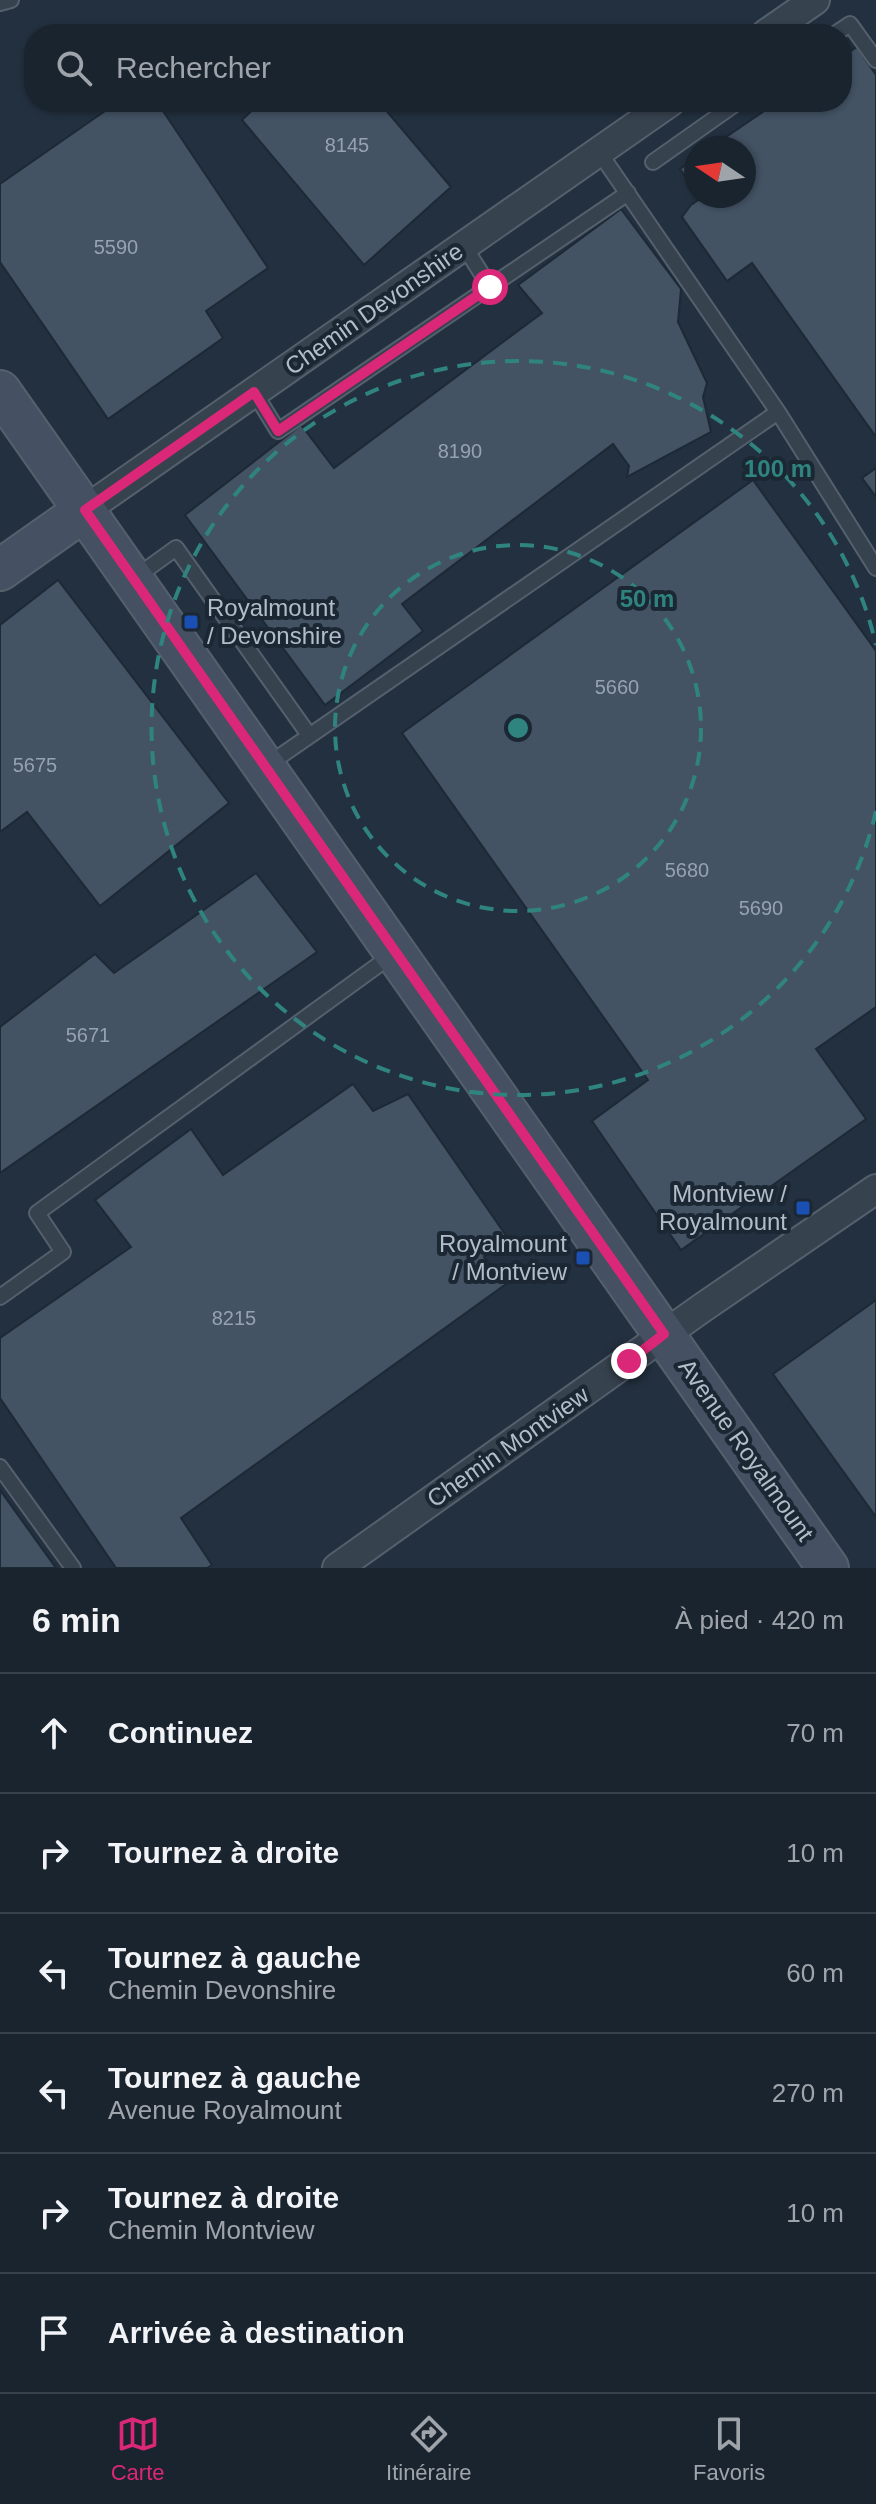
<!DOCTYPE html>
<html lang="fr">
<meta charset="utf-8">
<style>
body{margin:0;font-family:Helvetica,sans-serif;background:#27303b;color:#f1f3f6}
.compass{position:absolute;left:684px;top:136px;width:72px;height:72px;border-radius:50%;background:#1a242f;box-shadow:0 2px 6px #0004;rotate:283deg}
.stop{position:absolute;width:24px;height:24px;margin:-18px;border:6px solid #db2777;border-radius:50%;background:#fff}
.stop.end{background:#db2777;border-color:#fff;box-shadow:0 2px 8px #0008}
.list{margin:0;padding:0;list-style:none}
h2{display:flex;justify-content:space-between;align-items:center;height:104px;margin:0;padding:0 32px;font-size:34px}
h2 small{font-size:26px;font-weight:400;color:#9fa4aa}
.list li{display:grid;grid-template-columns:52px 1fr auto;gap:24px;align-items:center;box-sizing:border-box;height:120px;padding:0 32px;border-top:2px solid #38414b}
.list b{display:block;font-size:30px;white-space:nowrap}
.list p{margin:0;font-size:26px;white-space:nowrap;color:#9fa4aa}
.list em{font-size:26px;font-style:normal;color:#9fa4aa}
.icon{flex:none;width:44px;height:44px;fill:none;stroke:currentColor;stroke-width:2;stroke-linecap:round;stroke-linejoin:round}
.map{position:relative;flex:none;width:876px;height:1568px;overflow:hidden}
.search{position:absolute;background:#1a242f;box-shadow:0 2px 6px #0004;left:24px;right:24px;top:24px;height:88px;display:flex;align-items:center;gap:20px;box-sizing:border-box;padding:0 28px;border-radius:32px;color:#9fa4aa;font-size:30px}
.sheet{height:824px;background:#1a242f}
nav{display:flex;justify-content:space-around;align-items:center;box-sizing:border-box;height:112px;border-top:2px solid #38414b;background:#1a242f;font-size:22px;color:#9fa4aa}
nav a{display:grid;justify-items:center;gap:4px}
nav .on{color:#db2777}
.map>svg:first-child{display:block}
.building{fill:#435364;stroke:#1e2936;stroke-width:2}
.lines{fill:none;stroke-linecap:round;stroke-linejoin:round}
.lane-casing{stroke:#55606d;stroke-width:18}
.street-casing{stroke:#55606d;stroke-width:32}
.secondary-casing{stroke:#55606d;stroke-width:44}
.lane{stroke:#37424f;stroke-width:14}
.street{stroke:#37424f;stroke-width:28}
.secondary{stroke:#455162;stroke-width:40}
.route{stroke:#db2777;stroke-width:10}
.ring{fill:none;stroke:#308480;stroke-width:4;stroke-dasharray:14 10}
.transit-dot{fill:#1a4fb4;stroke:#1c2734;stroke-width:3}
.labels{text-anchor:middle;stroke-width:8;stroke-linejoin:round;paint-order:stroke}
.number-label{font-size:20px;fill:#97a2b0}
.street-label{font-size:24px;fill:#b3bdca;stroke:#1c2734}
.poi-label{font-size:24px;fill:#b3bdca;stroke:#1c2734;text-anchor:end}
.centre{fill:#308480;stroke:#1c2734;stroke-width:4}
.ring-label{font-size:24px;text-anchor:middle;font-weight:bold;fill:#308480;stroke:#1c2734;stroke-width:8;stroke-linejoin:round;paint-order:stroke}
</style>
<div class="map">
<svg width="876" height="1568" viewBox="0 0 876 1568">
<rect width="100%" height="100%" fill="#23303f"/>
<!-- building -->
<path class="building" d="M857 47 876 75V437L752 263 727 281 682 217 691 205 701 198 699 196H744V148H710L777 102H842V57Z
M118 102H157L268 268 206 311 223 338 108 419 0 262V184Z
M261 102H379L451 187 364 265 242 120Z
M696 158V192L680 169Z
M621 209 681 289 678 322 707 383 703 397 711 432 627 477 629 466 613 444 402 604 423 631 325 705 185 515 301 425 334 468 542 313 518 285Z
M876 468V497L862 478Z
M753 480 876 651V1007L816 1049 866 1119 681 1250 592 1121 648 1080 402 733Z
M58 580 229 803 100 906 27 812 0 832V625Z
M256 873 317 952 0 1173V1027L95 954 114 973Z
M353 1084 373 1111 408 1094 507 1237 484 1257 506 1284 181 1518 212 1565 207 1568H116L0 1398V1338L131 1247 95 1200 191 1129 223 1175Z
M876 1300V1517L773 1374Z
M0 1490 56 1568H0Z"/>
<g class="lines">
<defs>
<path id="lane" d="M0 3 11 0
M835 34 850 24 876 60
M599 152 778 412 876 568
M653 162 738 102
M464 246 490 287
M254 392 278 431 628 193 626 191
M136 577 176 548 309 735
M266 766 778 412
M0 1297 63 1252 37 1213 392 955
M0 1467 73 1568"/>
<path id="street" d="M766 34 815 0
M85 510 670 102
M337 1568 702 1308 876 1189"/>
<path id="secondary" d="M0 391 828 1568
M0 570 85 510"/>
</defs>
<!-- lane casing -->
<use href="#lane" class="lane-casing"/>
<!-- street casing -->
<use href="#street" class="street-casing"/>
<!-- secondary casing -->
<use href="#secondary" class="secondary-casing"/>
<!-- lane -->
<use href="#lane" class="lane"/>
<!-- street -->
<use href="#street" class="street"/>
<!-- secondary -->
<use href="#secondary" class="secondary"/>
</g>
<g class="lines">
<!-- route -->
<path class="route" d="M490 287 278 431 254 392 85 510 664 1334 629 1361"/>
</g>
<!-- distance rings -->
<g class="ring">
<circle cx="518" cy="728" r="183"/>
<path d="M876 811A367 367 0 1 1 876 645"/>
</g>
<!-- markers -->
<g class="transit-dot">
<rect x="183" y="614" width="16" height="16" rx="4"/>
<rect x="795" y="1200" width="16" height="16" rx="4"/>
<rect x="575" y="1250" width="16" height="16" rx="4"/>
</g>
<g class="labels">
<!-- number labels -->
<g class="number-label">
<text x="347" y="152">8145</text>
<text x="116" y="254">5590</text>
<text x="460" y="458">8190</text>
<text x="617" y="694">5660</text>
<text x="35" y="772">5675</text>
<text x="687" y="877">5680</text>
<text x="761" y="915">5690</text>
<text x="88" y="1042">5671</text>
<text x="234" y="1325">8215</text>
</g>
<!-- street labels -->
<g class="street-label">
<text transform="translate(374 309) rotate(-35)" y="8">Chemin Devonshire</text>
<text transform="translate(508 1447) rotate(-35)" y="8">Chemin Montview</text>
<text transform="translate(746 1450) rotate(55)" y="8">Avenue Royalmount</text>
</g>
<!-- poi labels -->
<g class="poi-label">
<text x="207" y="616" text-anchor="start">Royalmount<tspan x="207" dy="28">/ Devonshire</tspan></text>
<text x="787" y="1202">Montview /<tspan x="787" dy="28">Royalmount</tspan></text>
<text x="567" y="1252">Royalmount<tspan x="567" dy="28">/ Montview</tspan></text>
</g>
</g>
<circle cx="518" cy="728" r="12" class="centre"/>
<g class="ring-label">
<text x="778" y="477">100 m</text>
<text x="647" y="607">50 m</text>
</g>
</svg>
<svg class="compass" viewBox="-18 -18 36 36"><path d="M0-13l5 13h-10z" fill="#e53935"/><path d="M0 13l5-13h-10z" fill="#9fa4aa"/></svg>
<div class="stop" style="left:490px;top:287px"></div>
<div class="stop end" style="left:629px;top:1361px"></div>
<div class="search"><svg class="icon" aria-label="search" viewBox="0 0 24 24"><circle cx="10" cy="10" r="6"/><path d="M15 15l6 6"/></svg>Rechercher</div>
</div>
<section class="sheet">
<h2>6 min<small>À pied · 420 m</small></h2>
<ul class="list">
<li><svg class="icon" aria-label="ahead" viewBox="0 0 24 24"><path d="M12 20V5M6 11l6-6 6 6"/></svg><div><b>Continuez</b></div><em>70 m</em></li>
<li><svg class="icon" aria-label="right" viewBox="0 0 24 24"><path d="M7 20v-9h11M14 6l5 5-5 5"/></svg><div><b>Tournez à droite</b></div><em>10 m</em></li>
<li><svg class="icon" aria-label="left" viewBox="0 0 24 24"><path d="M17 20v-9H6M10 6l-5 5 5 5"/></svg><div><b>Tournez à gauche</b><p>Chemin Devonshire</p></div><em>60 m</em></li>
<li><svg class="icon" aria-label="left" viewBox="0 0 24 24"><path d="M17 20v-9H6M10 6l-5 5 5 5"/></svg><div><b>Tournez à gauche</b><p>Avenue Royalmount</p></div><em>270 m</em></li>
<li><svg class="icon" aria-label="right" viewBox="0 0 24 24"><path d="M7 20v-9h11M14 6l5 5-5 5"/></svg><div><b>Tournez à droite</b><p>Chemin Montview</p></div><em>10 m</em></li>
<li><svg class="icon" aria-label="arrive" viewBox="0 0 24 24"><path d="M6 21V4h12l-3 4 3 4H6"/></svg><div><b>Arrivée à destination</b></div></li>
</ul>
</section>
<nav>
<a class="on"><svg class="icon" aria-label="map" viewBox="0 0 24 24"><path d="M3 6l6-2 6 2 6-2v14l-6 2-6-2-6 2zM9 4v14M15 6v14"/></svg>Carte</a>
<a><svg class="icon" aria-label="directions" viewBox="0 0 24 24"><path d="M12 3l9 9-9 9-9-9zM9 14v-3h6M13 9l2 2-2 2"/></svg>Itinéraire</a>
<a><svg class="icon" aria-label="saved" viewBox="0 0 24 24"><path d="M7 4h10v16l-5-4-5 4z"/></svg>Favoris</a>
</nav>
